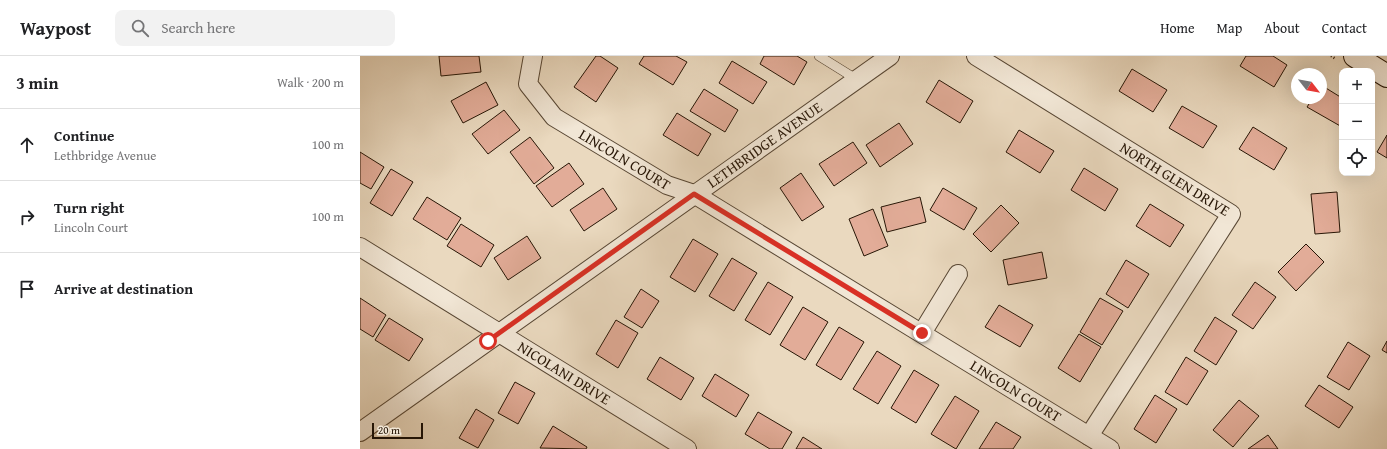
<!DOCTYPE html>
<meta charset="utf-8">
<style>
body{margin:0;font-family:"Gentium Book Plus",serif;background:#f2f2f2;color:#202124}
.controls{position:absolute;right:12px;top:12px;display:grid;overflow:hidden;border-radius:8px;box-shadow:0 4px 16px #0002}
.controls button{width:36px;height:36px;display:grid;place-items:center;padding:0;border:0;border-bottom:1px solid #e0e0e0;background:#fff;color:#202124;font:20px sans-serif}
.compass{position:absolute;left:931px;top:12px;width:36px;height:36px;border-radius:50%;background:#fff;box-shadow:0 4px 16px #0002;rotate:121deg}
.scale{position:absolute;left:12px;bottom:10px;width:51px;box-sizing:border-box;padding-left:4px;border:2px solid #271606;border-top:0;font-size:11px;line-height:14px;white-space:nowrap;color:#271606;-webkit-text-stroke:3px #f1e6d5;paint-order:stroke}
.stop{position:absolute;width:12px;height:12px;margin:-9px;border:3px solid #d93025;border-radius:50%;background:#fff}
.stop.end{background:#d93025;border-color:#fff;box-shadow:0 1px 4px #0008}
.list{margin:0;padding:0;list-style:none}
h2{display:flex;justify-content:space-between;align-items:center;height:52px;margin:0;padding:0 16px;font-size:17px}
h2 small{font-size:13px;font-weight:400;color:#757577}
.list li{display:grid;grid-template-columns:26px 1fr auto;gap:12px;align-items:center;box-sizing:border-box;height:72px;padding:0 16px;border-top:1px solid #e0e0e0}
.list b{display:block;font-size:15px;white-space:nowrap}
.list p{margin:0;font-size:13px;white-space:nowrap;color:#757577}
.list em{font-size:13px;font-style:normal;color:#757577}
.icon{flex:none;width:22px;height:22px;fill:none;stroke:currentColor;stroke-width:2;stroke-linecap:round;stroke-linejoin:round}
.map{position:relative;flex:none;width:1027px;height:393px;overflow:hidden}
header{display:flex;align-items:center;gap:24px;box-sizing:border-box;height:56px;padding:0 20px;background:#fff;border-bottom:1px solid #e0e0e0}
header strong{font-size:19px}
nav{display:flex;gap:22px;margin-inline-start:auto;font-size:14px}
.search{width:280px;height:36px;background:#f2f2f2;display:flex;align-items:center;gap:10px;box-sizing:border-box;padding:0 14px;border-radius:8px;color:#757577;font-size:15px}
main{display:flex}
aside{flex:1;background:#fff}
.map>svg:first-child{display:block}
.building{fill:#e2ac98;stroke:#271606}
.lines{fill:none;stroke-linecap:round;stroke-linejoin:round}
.lane-casing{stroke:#584734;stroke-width:10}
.street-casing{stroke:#584734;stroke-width:20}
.secondary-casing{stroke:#271606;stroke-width:24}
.path{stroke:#271606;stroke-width:2.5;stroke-dasharray:1 2;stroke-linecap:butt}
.lane{stroke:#f1e6d5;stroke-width:9}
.street{stroke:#f1e6d5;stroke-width:18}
.secondary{stroke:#f1e6d5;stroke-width:22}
.route{stroke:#d93025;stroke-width:5}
.labels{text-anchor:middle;stroke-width:3;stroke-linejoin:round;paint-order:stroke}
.street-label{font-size:15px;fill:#271606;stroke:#f1e6d5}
</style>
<header>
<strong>Waypost</strong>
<div class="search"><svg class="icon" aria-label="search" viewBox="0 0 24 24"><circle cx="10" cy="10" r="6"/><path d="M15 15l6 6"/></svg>Search here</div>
<nav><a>Home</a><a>Map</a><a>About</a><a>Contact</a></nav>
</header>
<main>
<aside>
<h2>3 min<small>Walk · 200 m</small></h2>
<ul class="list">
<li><svg class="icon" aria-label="ahead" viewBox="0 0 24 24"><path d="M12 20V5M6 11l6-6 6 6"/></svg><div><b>Continue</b><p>Lethbridge Avenue</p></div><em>100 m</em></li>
<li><svg class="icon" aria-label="right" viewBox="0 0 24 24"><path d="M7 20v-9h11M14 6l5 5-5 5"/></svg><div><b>Turn right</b><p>Lincoln Court</p></div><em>100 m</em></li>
<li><svg class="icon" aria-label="arrive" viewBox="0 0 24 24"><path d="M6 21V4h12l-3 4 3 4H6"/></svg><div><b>Arrive at destination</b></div></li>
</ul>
</aside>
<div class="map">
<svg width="1027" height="393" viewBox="0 0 1027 393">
<rect width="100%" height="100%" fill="#ead9bf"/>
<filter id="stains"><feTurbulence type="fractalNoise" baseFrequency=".005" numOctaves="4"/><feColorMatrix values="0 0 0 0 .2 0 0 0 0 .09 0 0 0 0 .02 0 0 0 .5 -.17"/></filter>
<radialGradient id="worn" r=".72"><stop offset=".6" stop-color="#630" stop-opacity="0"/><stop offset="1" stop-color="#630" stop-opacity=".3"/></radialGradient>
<!-- building -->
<path class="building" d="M79 0H119L121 16 81 20Z
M236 0H240L258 12 236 46 214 31Z
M284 0H316L327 6 313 29 279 8Z
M404 0H437L447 6 434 29 400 8Z
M886 0H913L927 9 914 31 880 10Z
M372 5 407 26 393 48 359 27Z
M772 13 807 34 793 56 759 35Z
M579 24 613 45 600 67 566 46Z
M126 26 138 49 103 67 91 45Z
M961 29 982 42V71L947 51 953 42H961Z
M344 33 378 54 365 76 330 55Z
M822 50 857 70 843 92 809 72Z
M144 54 160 74 128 98 112 78Z
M317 57 351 78 338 100 303 79Z
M539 67 553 88 520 111 506 89Z
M893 71 927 92 914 114 879 93Z
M659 74 694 95 680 117 646 96Z
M1027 79V102L1017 96Z
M170 81 194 112 174 128 150 96Z
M493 86 507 107 474 130 459 108Z
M0 96 24 111 11 133 0 127Z
M209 107 224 128 192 151 176 130Z
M724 112 758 133 745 155 711 134Z
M31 113 53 126 32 160 10 147Z
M441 117 464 151 442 165 420 132Z
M243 132 257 153 224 175 210 154Z
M583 132 617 152 604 174 570 154Z
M977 136 980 176 955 178 951 138Z
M67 141 101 162 87 184 53 163Z
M560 141 566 166 527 176 521 151Z
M790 148 824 169 810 191 776 170Z
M641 149 659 167 631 196 613 178Z
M513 153 528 190 504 200 489 163Z
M101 168 134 189 121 211 87 190Z
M167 180 181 202 148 224 134 202Z
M333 183 358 198 335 236 310 221Z
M946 188 964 206 936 235 918 216Z
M682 196 687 222 648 229 643 204Z
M372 202 397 217 374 255 349 240Z
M766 204 789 218 768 252 746 238Z
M408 226 433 241 410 279 385 264Z
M895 226 916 241 893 273 872 259Z
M281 233 299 245 282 272 264 261Z
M0 242 26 259 13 281 0 273Z
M740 242 763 255 742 289 720 276Z
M639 249 673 269 660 291 625 271Z
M443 251 468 266 445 304 420 289Z
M855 261 877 275 856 309 834 295Z
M29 262 63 283 49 305 15 284Z
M256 264 278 277 258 312 236 298Z
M479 271 504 286 481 324 456 309Z
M719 278 741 291 720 326 698 312Z
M1027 285V297L1022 294Z
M988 286 1010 300 989 334 967 321Z
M517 295 541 310 518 348 493 333Z
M300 301 334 322 321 344 287 323Z
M826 301 848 315 827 349 805 336Z
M554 314 579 329 556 367 531 352Z
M355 318 389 339 376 361 342 340Z
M155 326 175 337 158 368 138 357Z
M959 329 993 351 979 372 945 350Z
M795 339 817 353 796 387 774 373Z
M595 340 619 355 596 393 571 378Z
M879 344 899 360 873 391 853 374Z
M116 353 134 364 118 392 99 382Z
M398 356 432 376 422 393H410L385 378Z
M636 366 661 381 653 393H619Z
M193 370 227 391 226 393 180 392Z
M908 379 918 393H888Z
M443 381 462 393H436Z"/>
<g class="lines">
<defs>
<path id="lane" d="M459 0 496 23"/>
<g id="street">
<path id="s1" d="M173 0 168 28 194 61 307 129 334 138 750 393"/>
<path id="s2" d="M616 0 871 158 729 380"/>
<path id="s3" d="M0 191 327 393"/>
<path d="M562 277 598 218"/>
<path id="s4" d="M0 376 530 0"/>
</g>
<path id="secondary" d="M995 0 1027 20"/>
</defs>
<!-- lane casing -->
<use href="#lane" class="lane-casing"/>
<!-- street casing -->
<use href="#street" class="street-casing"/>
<!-- secondary casing -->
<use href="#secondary" class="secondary-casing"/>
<!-- path -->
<path class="path" d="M971 0 976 3"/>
<!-- lane -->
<use href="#lane" class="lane"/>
<!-- street -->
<use href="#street" class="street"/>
<!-- secondary -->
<use href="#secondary" class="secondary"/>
</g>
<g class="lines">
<!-- route -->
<path class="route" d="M128 285 334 138 562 277"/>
</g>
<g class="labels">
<!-- street labels -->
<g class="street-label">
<text dy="5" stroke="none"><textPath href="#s4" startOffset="496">LETHBRIDGE AVENUE</textPath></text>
<text dy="5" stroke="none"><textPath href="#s1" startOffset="153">LINCOLN COURT</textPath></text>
<text dy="5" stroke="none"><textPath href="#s2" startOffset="234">NORTH GLEN DRIVE</textPath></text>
<text dy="5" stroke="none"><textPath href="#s3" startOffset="240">NICOLANI DRIVE</textPath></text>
<text dy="5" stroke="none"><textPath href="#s1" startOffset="608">LINCOLN COURT</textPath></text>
</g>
</g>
<rect width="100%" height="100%" filter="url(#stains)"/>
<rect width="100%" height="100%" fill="url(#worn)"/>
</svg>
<div class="controls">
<button>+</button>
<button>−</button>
<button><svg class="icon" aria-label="locate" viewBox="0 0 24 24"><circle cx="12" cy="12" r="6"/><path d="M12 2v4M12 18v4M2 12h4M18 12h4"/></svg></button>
</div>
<svg class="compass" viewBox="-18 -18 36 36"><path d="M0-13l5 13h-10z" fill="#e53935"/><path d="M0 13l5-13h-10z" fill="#757577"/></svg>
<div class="scale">20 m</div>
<div class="stop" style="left:128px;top:285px"></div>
<div class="stop end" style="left:562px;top:277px"></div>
</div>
</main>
